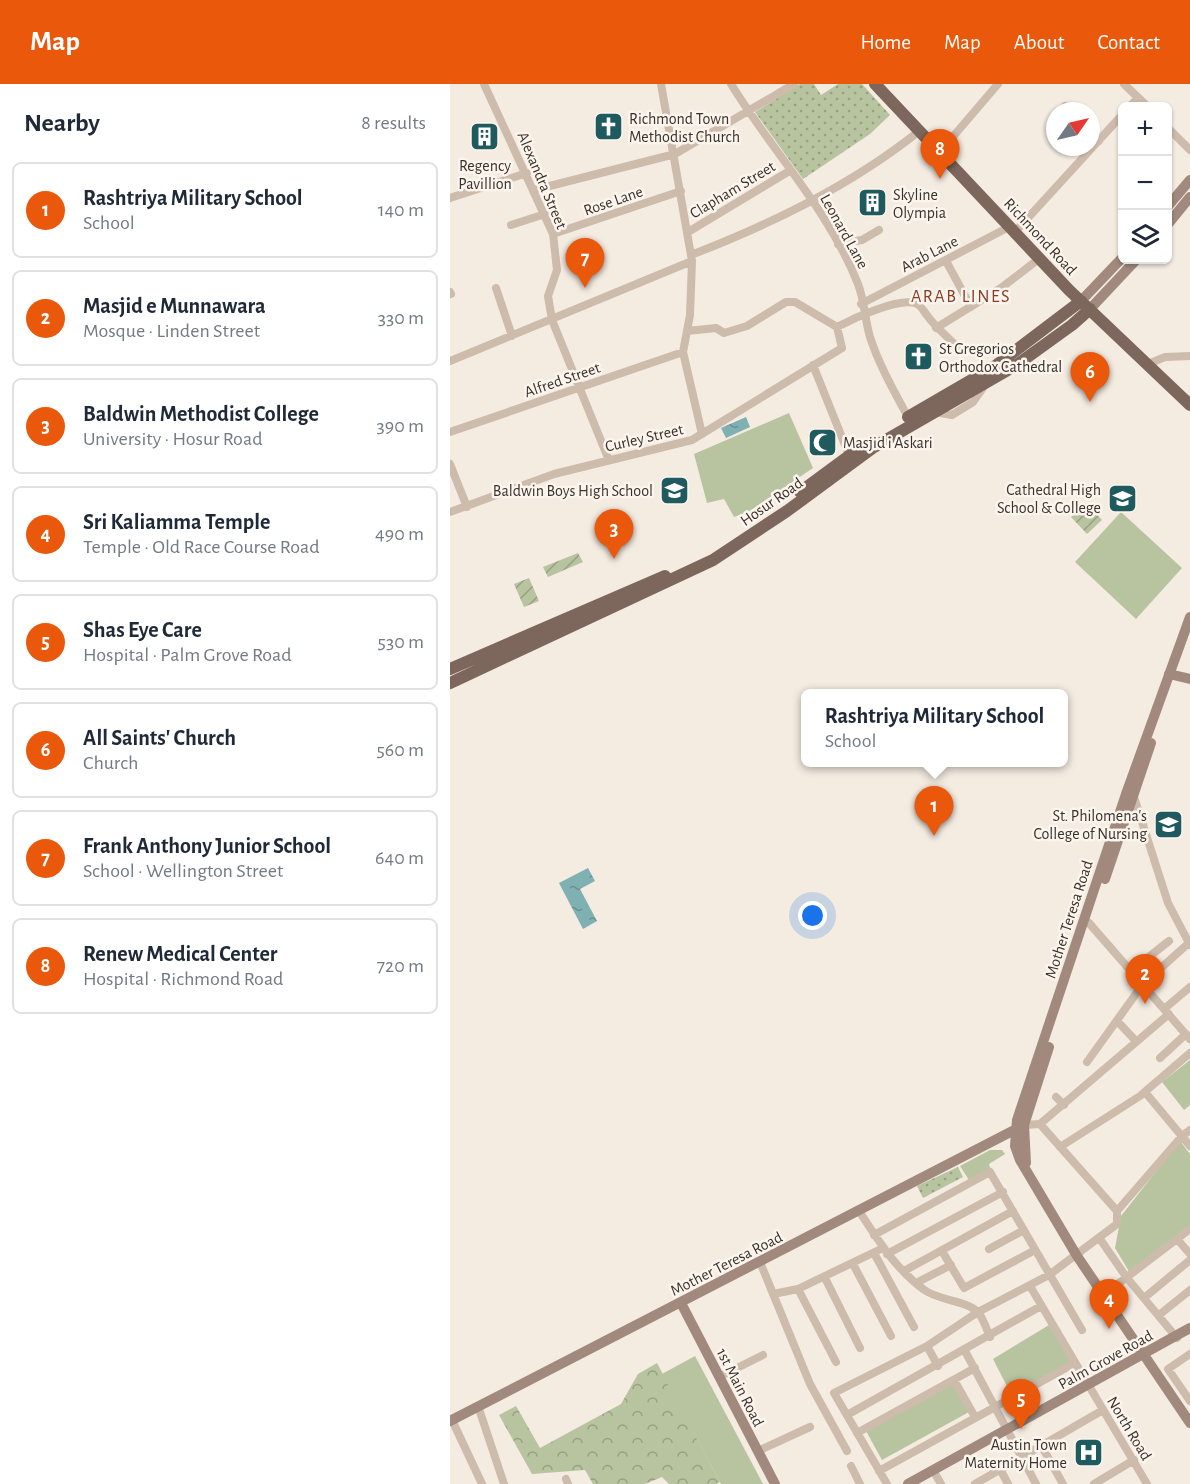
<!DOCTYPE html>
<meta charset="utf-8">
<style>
body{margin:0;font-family:"Alegreya Sans",sans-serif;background:#f2f2f3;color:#1f2937}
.controls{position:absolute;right:18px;top:18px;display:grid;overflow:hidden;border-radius:9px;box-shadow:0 2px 4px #0004}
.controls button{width:54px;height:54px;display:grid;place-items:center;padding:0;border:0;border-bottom:2px solid #e0e1e3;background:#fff;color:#1f2937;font:30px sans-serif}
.compass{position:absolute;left:596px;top:18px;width:54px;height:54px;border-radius:50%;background:#fff;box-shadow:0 2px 4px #0004;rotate:56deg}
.you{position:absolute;left:363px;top:832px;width:21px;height:21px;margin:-15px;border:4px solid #fff;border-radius:50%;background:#1a73e8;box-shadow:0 0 0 9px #1a73e833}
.badge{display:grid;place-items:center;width:39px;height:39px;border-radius:50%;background:#ea580c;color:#fff;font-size:20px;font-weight:700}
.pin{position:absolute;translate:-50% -50px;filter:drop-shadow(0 2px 3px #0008)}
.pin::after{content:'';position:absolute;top:32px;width:21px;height:18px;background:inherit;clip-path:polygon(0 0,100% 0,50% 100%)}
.popup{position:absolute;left:351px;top:605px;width:267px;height:78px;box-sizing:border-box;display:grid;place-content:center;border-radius:9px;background:#fff;filter:drop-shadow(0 2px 4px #0005);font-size:20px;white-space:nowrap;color:#747a83}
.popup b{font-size:22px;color:#1f2937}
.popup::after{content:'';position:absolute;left:50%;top:100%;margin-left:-12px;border:12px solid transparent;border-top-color:#fff}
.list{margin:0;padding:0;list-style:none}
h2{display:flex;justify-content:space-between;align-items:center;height:78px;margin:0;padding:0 24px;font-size:26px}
h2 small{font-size:20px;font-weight:400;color:#747a83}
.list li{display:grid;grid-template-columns:39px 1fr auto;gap:18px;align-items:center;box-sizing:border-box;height:96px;margin:0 12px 12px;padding:0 12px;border:2px solid #e0e1e3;border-radius:9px}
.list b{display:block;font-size:22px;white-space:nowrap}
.list p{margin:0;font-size:20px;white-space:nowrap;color:#747a83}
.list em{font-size:20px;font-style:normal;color:#747a83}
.icon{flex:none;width:33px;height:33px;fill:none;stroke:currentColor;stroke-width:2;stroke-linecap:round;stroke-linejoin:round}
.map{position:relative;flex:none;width:740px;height:1400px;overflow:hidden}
header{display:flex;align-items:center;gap:36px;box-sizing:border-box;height:84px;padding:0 30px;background:#ea580c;color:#fff}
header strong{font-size:28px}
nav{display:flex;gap:33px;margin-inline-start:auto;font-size:21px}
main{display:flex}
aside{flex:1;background:#fff}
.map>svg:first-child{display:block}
.grass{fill:url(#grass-dots)}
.forest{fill:url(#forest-crowns)}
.park{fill:#b8c4a0}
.garden{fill:url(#garden-furrows)}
.water{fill:url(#water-ripples)}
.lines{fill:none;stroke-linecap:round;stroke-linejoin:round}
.street{stroke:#cdbbac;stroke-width:8}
.secondary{stroke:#a18a7d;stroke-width:10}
.primary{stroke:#7d675c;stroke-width:12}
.labels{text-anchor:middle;stroke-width:5;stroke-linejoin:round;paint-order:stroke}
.poi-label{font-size:16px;fill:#3b302b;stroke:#fbf5ee;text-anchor:start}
.street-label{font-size:16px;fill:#3b302b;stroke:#fbf5ee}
.neighbourhood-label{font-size:18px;letter-spacing:1.5px;fill:#8c3b22;stroke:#fbf5ee}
</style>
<header>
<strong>Map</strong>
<nav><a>Home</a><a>Map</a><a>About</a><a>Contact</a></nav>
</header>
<main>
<aside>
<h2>Nearby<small>8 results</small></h2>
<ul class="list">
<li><span class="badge">1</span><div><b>Rashtriya Military School</b><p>School</p></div><em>140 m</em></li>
<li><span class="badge">2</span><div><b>Masjid e Munnawara</b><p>Mosque · Linden Street</p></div><em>330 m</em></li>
<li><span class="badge">3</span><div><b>Baldwin Methodist College</b><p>University · Hosur Road</p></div><em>390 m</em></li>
<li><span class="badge">4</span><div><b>Sri Kaliamma Temple</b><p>Temple · Old Race Course Road</p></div><em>490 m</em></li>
<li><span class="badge">5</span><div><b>Shas Eye Care</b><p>Hospital · Palm Grove Road</p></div><em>530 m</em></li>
<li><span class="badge">6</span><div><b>All Saints' Church</b><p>Church</p></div><em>560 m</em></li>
<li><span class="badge">7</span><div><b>Frank Anthony Junior School</b><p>School · Wellington Street</p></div><em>640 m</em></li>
<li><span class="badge">8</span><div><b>Renew Medical Center</b><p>Hospital · Richmond Road</p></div><em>720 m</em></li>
</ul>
</aside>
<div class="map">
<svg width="740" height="1400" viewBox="0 0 740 1400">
<defs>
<pattern id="grass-dots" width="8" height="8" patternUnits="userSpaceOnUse" patternTransform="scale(1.5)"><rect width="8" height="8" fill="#b8c4a0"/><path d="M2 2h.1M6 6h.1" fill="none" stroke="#97a083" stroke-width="1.8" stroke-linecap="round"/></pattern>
<pattern id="forest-crowns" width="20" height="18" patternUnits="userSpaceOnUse" patternTransform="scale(1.5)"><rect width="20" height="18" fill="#b8c4a0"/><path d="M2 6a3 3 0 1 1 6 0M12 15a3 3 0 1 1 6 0" fill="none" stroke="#97a083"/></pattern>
<pattern id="garden-furrows" width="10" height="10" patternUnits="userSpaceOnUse" patternTransform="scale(1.5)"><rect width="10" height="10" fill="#b8c4a0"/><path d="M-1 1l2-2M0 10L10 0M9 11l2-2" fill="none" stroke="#97a083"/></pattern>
<pattern id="water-ripples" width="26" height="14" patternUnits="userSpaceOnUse" patternTransform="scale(1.5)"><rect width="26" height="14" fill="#7fb0b2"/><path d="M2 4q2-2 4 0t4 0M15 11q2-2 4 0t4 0" fill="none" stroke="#699091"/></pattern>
</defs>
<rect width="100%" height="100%" fill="#f4ebe1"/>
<!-- grass -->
<path class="grass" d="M350 0H364L371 11 388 0H412L440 31 420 50 353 95 305 28Z
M508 1083 513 1093 473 1114 467 1102Z"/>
<!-- forest -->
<path class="forest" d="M207 1279 270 1398 266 1400H219L212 1393 195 1400H143L135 1386 82 1390 49 1331 66 1322 90 1364 171 1320 188 1290Z"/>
<!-- park -->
<path class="park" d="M339 329 363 384 298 428 284 433 274 415 257 419 244 370Z
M671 428 732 484 686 535 625 478Z
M740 976V1021L734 1026 712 998Z
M730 1057 740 1070V1141L680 1189 665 1164 671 1132Z
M540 1066H552L555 1070 539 1080 540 1084 519 1096 510 1082Z
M599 1241 621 1278 562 1312 543 1275Z
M245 1272 313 1400H271L270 1398 212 1290Z
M502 1299 519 1328 432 1376 416 1347Z"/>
<!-- garden -->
<path class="garden" d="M636 419 652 436 637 450 621 433Z
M128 469 133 478 98 493 93 483Z
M79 494 89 517 74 523 64 500Z"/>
<!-- water -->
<path class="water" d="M296 333 300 343 276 354 271 344Z
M138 784 145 797 130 805 147 837 133 845 109 799Z"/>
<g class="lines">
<!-- street -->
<path class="street" d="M34 0 103 150 107 186 98 212 102 236 158 374
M211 0 242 177 240 231 233 268 252 350
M281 0C322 67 379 126 408 200 414 215 415 236 420 253 429 281 445 309 459 335
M674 0 697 22
M615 22 621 27
M680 22 688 14
M718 44 740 66
M641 48 649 57
M489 69 548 0
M84 106 225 70 344 0
M0 114 77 89
M61 141 95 130
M238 148 341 86
M565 148 672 31
M103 150 231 107
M388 160 412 156 429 146
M241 171C321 140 400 102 468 48
M496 177 521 223
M46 204 62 252
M0 208 1 210
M411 220 559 143
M387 243C402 235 451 212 467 220 471 222 473 226 476 230 485 243 497 252 508 264
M486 244 551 204 590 174
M237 247 266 244 274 249 297 242 336 218H345L387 243
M0 277 242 177
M698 280 715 273 740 272
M363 281 399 371
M485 328 502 331 523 318 535 301
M0 348 233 268
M0 380 17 423
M0 428 104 390 242 356 392 264 387 243
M684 713 718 819 740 861
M634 836 639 839 740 955
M681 887 719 857
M714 925 740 903
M667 937 686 957
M710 974 736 950
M637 978 693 900 740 858
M695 1008 740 1062
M606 1013 614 1021
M590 1040 667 1127
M574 1041 590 1040 719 930
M610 1063 690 1012 740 969
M409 1127C428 1156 445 1184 473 1205 488 1217 516 1216 528 1228 533 1234 537 1246 540 1253
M424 1151 540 1088 632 1246
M650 1155 677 1194 727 1254
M727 1155 740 1170
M539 1165 574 1146
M492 1167 514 1204 585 1166
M424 1169 464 1243
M437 1170 553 1108
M310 1178 360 1300 397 1367
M403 1180 441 1252
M454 1187 563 1127
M375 1194 410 1264
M466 1199 501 1181
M580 1202 697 1400
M323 1210 348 1205
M652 1212 740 1145
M694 1214 740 1176
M709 1231 740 1206
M477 1262 488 1282
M515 1267 586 1400
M740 1270 718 1285 740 1317
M386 1278 348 1205 433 1164
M269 1293 313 1271
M504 1296 525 1333
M28 1322 54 1400
M397 1331 591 1222
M2 1336 32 1400
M407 1349 525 1284
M591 1361 613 1400
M308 1367 360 1343
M401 1382 410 1400
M550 1385 558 1400
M483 1386 491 1400
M429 1387 625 1279
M116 1395 118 1400
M437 1400 384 1309 477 1262 528 1228 599 1191 667 1140V1127L732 1052 740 1046
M525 1400 653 1326
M644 1400 684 1376"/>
<!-- secondary -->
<path class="secondary" d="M718 122 740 96
M718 140 740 113
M631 217 672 174
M640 225 686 176
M740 533 676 710 567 1036 565 1062 570 1076 627 1172 740 1339
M719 590 740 595
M655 795 701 659
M576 1079 574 1041 599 963
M231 1219 325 1400
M0 1337 574 1041
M458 1400 740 1244"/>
<!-- primary -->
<path class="primary" d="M425 0 619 206 740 321
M458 333 544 283 631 217
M350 408 411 363
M0 585 215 492
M0 599 263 476 337 427 424 363 568 280 622 241 640 225"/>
</g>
<!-- icons -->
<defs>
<symbol id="church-square" viewBox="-11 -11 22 22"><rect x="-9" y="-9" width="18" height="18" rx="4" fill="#1f5a5e" stroke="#fbf5ee"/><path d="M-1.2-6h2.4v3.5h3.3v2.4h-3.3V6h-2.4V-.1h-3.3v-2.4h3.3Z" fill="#fff"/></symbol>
<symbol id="building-square" viewBox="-11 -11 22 22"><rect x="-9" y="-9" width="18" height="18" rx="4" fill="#1f5a5e" stroke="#fbf5ee"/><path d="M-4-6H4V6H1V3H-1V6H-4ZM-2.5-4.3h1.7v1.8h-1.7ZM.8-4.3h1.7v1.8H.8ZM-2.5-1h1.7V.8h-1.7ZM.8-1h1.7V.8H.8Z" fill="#fff"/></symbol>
<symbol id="mosque-square" viewBox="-11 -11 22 22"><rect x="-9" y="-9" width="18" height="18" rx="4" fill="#1f5a5e" stroke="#fbf5ee"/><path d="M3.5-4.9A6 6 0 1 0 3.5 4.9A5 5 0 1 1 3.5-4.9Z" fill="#fff"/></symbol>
<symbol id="school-square" viewBox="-11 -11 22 22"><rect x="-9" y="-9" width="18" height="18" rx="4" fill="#1f5a5e" stroke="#fbf5ee"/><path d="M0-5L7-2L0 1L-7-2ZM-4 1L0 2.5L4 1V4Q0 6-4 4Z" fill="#fff"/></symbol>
<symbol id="university-square" viewBox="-11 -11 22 22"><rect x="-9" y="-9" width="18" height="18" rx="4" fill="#1f5a5e" stroke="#fbf5ee"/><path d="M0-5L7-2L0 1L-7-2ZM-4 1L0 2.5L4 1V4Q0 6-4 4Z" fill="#fff"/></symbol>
<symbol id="hospital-square" viewBox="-11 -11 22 22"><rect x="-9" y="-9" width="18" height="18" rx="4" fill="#1f5a5e" stroke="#fbf5ee"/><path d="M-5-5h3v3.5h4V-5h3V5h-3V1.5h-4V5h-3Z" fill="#fff"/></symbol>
</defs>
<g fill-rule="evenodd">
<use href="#church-square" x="142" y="26" width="33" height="33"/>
<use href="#building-square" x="18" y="36" width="33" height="33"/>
<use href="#building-square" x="406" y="102" width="33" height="33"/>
<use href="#church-square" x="452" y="256" width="33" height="33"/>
<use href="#mosque-square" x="356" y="342" width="33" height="33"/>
<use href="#school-square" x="208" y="390" width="33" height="33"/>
<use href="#school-square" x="656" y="398" width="33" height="33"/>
<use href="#university-square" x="702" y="724" width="33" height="33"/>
<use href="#hospital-square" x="622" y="1352" width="33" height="33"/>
</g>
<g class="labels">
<!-- poi labels -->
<g class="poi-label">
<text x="179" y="40">Richmond Town<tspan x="179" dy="18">Methodist Church</tspan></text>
<text x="35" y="87" text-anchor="middle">Regency<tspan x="35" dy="18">Pavillion</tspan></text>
<text x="443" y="116">Skyline<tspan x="443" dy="18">Olympia</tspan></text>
<text x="489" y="270">St Gregorios<tspan x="489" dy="18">Orthodox Cathedral</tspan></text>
<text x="393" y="364">Masjid i Askari</text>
<text x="651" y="411" text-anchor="end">Cathedral High<tspan x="651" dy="18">School &amp; College</tspan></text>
<text x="203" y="412" text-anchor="end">Baldwin Boys High School</text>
<text x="697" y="737" text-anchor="end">St. Philomena's<tspan x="697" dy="18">College of Nursing</tspan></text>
<text x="617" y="1366" text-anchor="end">Austin Town<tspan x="617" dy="18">Maternity Home</tspan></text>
</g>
<!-- street labels -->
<g class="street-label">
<text transform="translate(93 96) rotate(67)" y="6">Alexandra Street</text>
<text transform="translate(282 105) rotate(-31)" y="6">Clapham Street</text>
<text transform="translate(163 116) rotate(-19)" y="6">Rose Lane</text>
<text transform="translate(395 147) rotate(61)" y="6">Leonard Lane</text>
<text transform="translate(591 152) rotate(47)" y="6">Richmond Road</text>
<text transform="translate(479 169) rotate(-27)" y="6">Arab Lane</text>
<text transform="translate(112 295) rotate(-19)" y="6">Alfred Street</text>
<text transform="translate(194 353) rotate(-13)" y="6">Curley Street</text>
<text transform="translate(321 417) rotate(-35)" y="6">Hosur Road</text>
<text transform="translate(618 835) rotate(-72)" y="6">Mother Teresa Road</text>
<text transform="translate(276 1179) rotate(-27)" y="6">Mother Teresa Road</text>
<text transform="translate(655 1275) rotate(-29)" y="6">Palm Grove Road</text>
<text transform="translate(291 1303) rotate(63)" y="6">1st Main Road</text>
<text transform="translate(680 1344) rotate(59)" y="6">North Road</text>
</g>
<!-- neighbourhood labels -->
<g class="neighbourhood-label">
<text x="511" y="218">ARAB LINES</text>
</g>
</g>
</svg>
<div class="controls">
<button>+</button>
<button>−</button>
<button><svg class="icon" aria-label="layers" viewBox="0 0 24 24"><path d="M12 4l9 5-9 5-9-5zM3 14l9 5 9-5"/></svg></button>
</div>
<svg class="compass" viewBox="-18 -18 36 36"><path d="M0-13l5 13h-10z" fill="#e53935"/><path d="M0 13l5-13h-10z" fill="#747a83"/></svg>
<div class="you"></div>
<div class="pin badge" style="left:484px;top:752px">1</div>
<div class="popup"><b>Rashtriya Military School</b>School</div>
<div class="pin badge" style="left:695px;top:920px">2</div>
<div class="pin badge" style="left:164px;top:475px">3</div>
<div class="pin badge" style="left:659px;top:1245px">4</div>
<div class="pin badge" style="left:571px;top:1345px">5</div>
<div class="pin badge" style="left:640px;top:318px">6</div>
<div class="pin badge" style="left:135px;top:204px">7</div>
<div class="pin badge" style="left:490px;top:95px">8</div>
</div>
</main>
